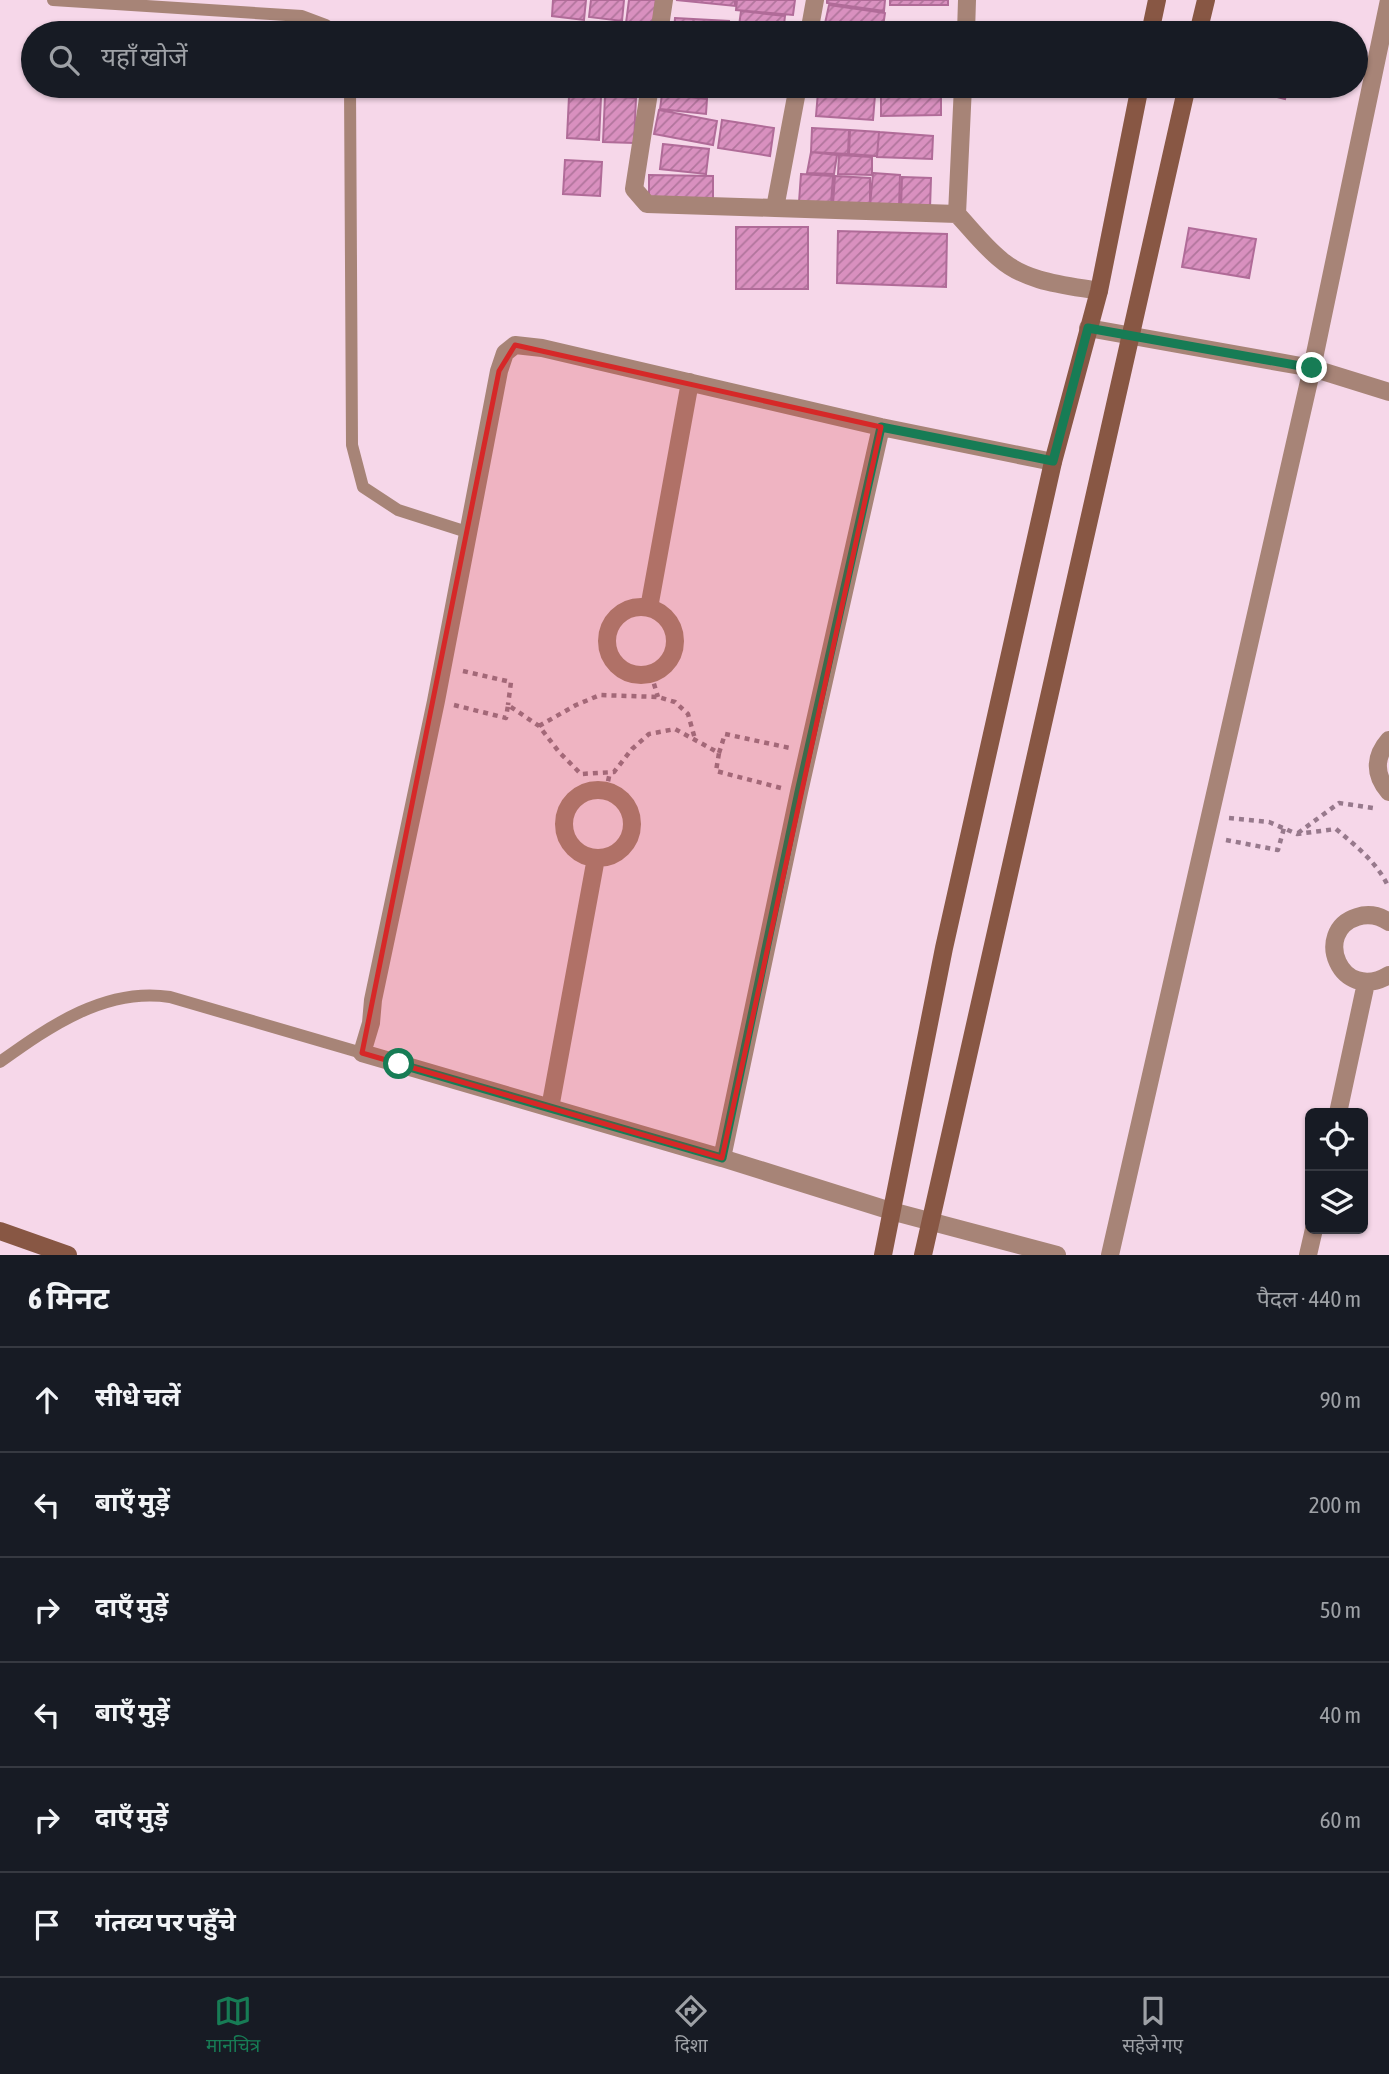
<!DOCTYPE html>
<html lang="hi">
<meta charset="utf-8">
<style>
body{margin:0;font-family:"Asap Condensed","Noto Sans Devanagari",sans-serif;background:#20242c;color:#f1f3f6}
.controls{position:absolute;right:21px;bottom:21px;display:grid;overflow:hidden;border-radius:10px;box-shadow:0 2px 5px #0004}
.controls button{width:63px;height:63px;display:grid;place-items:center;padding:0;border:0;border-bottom:2px solid #363941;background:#171b24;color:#f1f3f6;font:35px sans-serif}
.stop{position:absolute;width:21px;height:21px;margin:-16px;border:5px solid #177c55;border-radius:50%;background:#fff}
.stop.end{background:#177c55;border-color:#fff;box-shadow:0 2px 7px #0008}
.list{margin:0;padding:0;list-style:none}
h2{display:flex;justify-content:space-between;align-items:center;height:91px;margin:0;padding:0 28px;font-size:30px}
h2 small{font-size:23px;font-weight:400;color:#9ea1a6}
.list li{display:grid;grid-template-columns:46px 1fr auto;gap:21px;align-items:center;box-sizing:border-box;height:105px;padding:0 28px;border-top:2px solid #363941}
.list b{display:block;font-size:26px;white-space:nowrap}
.list em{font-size:23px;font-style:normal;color:#9ea1a6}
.icon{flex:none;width:38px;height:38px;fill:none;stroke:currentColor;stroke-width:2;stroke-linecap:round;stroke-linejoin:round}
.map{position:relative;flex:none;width:1389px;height:1255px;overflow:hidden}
.search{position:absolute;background:#171b24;box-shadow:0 2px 5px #0004;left:21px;right:21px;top:21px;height:77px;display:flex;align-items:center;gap:18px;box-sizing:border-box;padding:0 24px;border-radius:38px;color:#9ea1a6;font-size:26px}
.sheet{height:721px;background:#171b24}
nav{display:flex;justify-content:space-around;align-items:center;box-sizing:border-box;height:98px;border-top:2px solid #363941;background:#171b24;font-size:19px;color:#9ea1a6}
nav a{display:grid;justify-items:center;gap:4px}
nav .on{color:#177c55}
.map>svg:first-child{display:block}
.building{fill:url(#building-hatch);stroke:#b06b98;stroke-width:2}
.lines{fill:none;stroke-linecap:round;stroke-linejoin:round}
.path{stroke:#97798c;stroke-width:4.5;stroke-dasharray:5 5;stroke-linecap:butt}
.lane{stroke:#a78477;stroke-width:12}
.street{stroke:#a78477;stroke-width:18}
.secondary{stroke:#885744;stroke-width:18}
.route{stroke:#177c55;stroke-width:9}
.marked{fill:#d62828;fill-opacity:0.2;stroke:#d62828;stroke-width:5;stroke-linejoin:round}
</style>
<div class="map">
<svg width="1389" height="1255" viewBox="0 0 1389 1255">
<defs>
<pattern id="building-hatch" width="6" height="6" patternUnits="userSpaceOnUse" patternTransform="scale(1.75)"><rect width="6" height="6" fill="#d990bf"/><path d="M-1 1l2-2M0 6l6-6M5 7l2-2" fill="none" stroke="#b1759c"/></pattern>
</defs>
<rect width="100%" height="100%" fill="#f6d7e9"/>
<!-- building -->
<path class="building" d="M553 0H586L584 20 552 16Z
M591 0H624L622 21 589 17Z
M629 0H656L653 25 626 23Z
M676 0H735V6Z
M737 0H795L793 15 736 10Z
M827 0H885L884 11 827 3Z
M890 0H948V5H890Z
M829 5 885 13 882 33H853L824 28Z
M741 11 785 16 783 33H738Z
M675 18 729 21 728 33H674Z
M890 25 948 28V33H890Z
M881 86H946V91H881Z
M1235 86H1289L1285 99Z
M818 92 875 95 873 120 816 116Z
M881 93H941V115L881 116Z
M662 94 707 99 706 114 660 109Z
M569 96 601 97 599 140 567 138Z
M605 96 636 98 634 143 603 142Z
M659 110 717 121 713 145 654 134Z
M722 120 774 128 770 156 718 148Z
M812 128 849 130 848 154 811 152Z
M850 130 879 132 877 156 849 154Z
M879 132 933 136 932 159 877 157Z
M663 144 709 149 706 174 660 169Z
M811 152 837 155 834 174 807 173Z
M839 155 872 157V175L838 174Z
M565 160 602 162 600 196 563 194Z
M873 173 900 175 899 209 870 206Z
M801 174 833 176 831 204 799 202Z
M649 175 713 176V200L649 199Z
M835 176 870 178V206L833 204Z
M902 177 931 178 930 209H901Z
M736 227H808V289H736Z
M1189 228 1256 239 1249 278 1182 267Z
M838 231 947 234 946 287 837 283Z"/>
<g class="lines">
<!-- path -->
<path class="path" d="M463 671 511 682 508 705
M651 674 658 697
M454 705 506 718 508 705 539 726 559 752 581 774 614 772 632 749 649 734 675 729 719 753 716 771 781 788
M539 726 576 705 600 695 658 697 675 702 688 714 695 739
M719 753 725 734 790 748
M606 791 610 772
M1229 818 1269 822 1297 834 1336 829C1357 847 1377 862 1389 888
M1298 833 1339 803 1373 808
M1226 840 1278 850 1284 828"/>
<!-- lane -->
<path class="lane" d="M53 0 302 16 326 25 333 33
M350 86 352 445 363 487 398 510 467 532
M0 1062C50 1026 106 987 170 997L362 1053"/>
<!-- street -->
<path class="street" d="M659 33 664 0
M809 33 815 0
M966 33 967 0
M650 86 634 189 647 204 775 208 798 86
M775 208 957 214 963 86
M957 214C971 229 984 246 1000 259 1026 282 1065 285 1099 291
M1088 328 1312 368 1389 392
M881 427 799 792 722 1158 891 1211 1057 1255
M607 641a34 34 0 1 1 68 0a34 34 0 1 1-68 0Z
M649 608 690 382
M1389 740C1374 757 1374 775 1389 792
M564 824a34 34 0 1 1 68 0a34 34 0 1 1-68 0Z
M1389 922C1380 916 1369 913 1357 917 1312 931 1340 1004 1389 975
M550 1108 596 858
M1338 1113 1366 983
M722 1158 362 1053 371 1023 373 1000 436 701 499 371 505 353 515 345 542 348 881 427 1053 462
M1110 1255 1312 368 1389 0
M1308 1255 1314 1229"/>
<!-- secondary -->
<path class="secondary" d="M1150 33 1157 0
M1198 33 1206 0
M0 1231 68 1255
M883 1255 944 948 1053 462 1099 291 1140 86
M923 1255 1187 86"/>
</g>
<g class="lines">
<!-- route -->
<path class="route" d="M399 1064 722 1158 799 792 881 427 1053 461 1088 328 1312 368"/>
</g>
<!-- marked area -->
<path class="marked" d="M515 345 881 427 722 1158 362 1053 499 371Z"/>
</svg>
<div class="controls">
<button><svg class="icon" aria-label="locate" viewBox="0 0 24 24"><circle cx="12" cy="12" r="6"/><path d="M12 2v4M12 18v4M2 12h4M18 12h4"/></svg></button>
<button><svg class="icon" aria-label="layers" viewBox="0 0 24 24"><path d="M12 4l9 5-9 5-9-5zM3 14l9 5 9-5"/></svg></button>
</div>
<div class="stop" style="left:399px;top:1064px"></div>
<div class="stop end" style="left:1312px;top:368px"></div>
<div class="search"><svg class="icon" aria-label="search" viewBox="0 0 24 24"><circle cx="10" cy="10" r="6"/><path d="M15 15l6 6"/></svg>यहाँ खोजें</div>
</div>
<section class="sheet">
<h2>6 मिनट<small>पैदल · 440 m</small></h2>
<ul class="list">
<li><svg class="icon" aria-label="ahead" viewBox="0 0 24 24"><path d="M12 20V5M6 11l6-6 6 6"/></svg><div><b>सीधे चलें</b></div><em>90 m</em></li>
<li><svg class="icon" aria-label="left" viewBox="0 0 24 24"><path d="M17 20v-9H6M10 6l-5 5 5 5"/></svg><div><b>बाएँ मुड़ें</b></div><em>200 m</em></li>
<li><svg class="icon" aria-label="right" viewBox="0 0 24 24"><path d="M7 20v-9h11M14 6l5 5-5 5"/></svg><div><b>दाएँ मुड़ें</b></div><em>50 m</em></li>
<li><svg class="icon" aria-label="left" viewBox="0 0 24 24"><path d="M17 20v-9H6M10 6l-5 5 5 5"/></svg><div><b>बाएँ मुड़ें</b></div><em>40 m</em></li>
<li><svg class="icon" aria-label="right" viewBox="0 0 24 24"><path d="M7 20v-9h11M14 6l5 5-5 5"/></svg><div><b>दाएँ मुड़ें</b></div><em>60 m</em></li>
<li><svg class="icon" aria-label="arrive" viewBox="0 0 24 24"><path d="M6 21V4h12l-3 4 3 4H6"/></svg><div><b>गंतव्य पर पहुँचे</b></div></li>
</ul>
</section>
<nav>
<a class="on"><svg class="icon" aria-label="map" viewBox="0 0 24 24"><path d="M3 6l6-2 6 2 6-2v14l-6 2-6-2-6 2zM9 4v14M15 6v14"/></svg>मानचित्र</a>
<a><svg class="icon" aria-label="directions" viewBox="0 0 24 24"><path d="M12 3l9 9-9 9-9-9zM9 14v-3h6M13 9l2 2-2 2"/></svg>दिशा</a>
<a><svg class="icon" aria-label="saved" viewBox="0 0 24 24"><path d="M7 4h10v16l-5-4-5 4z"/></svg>सहेजे गए</a>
</nav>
